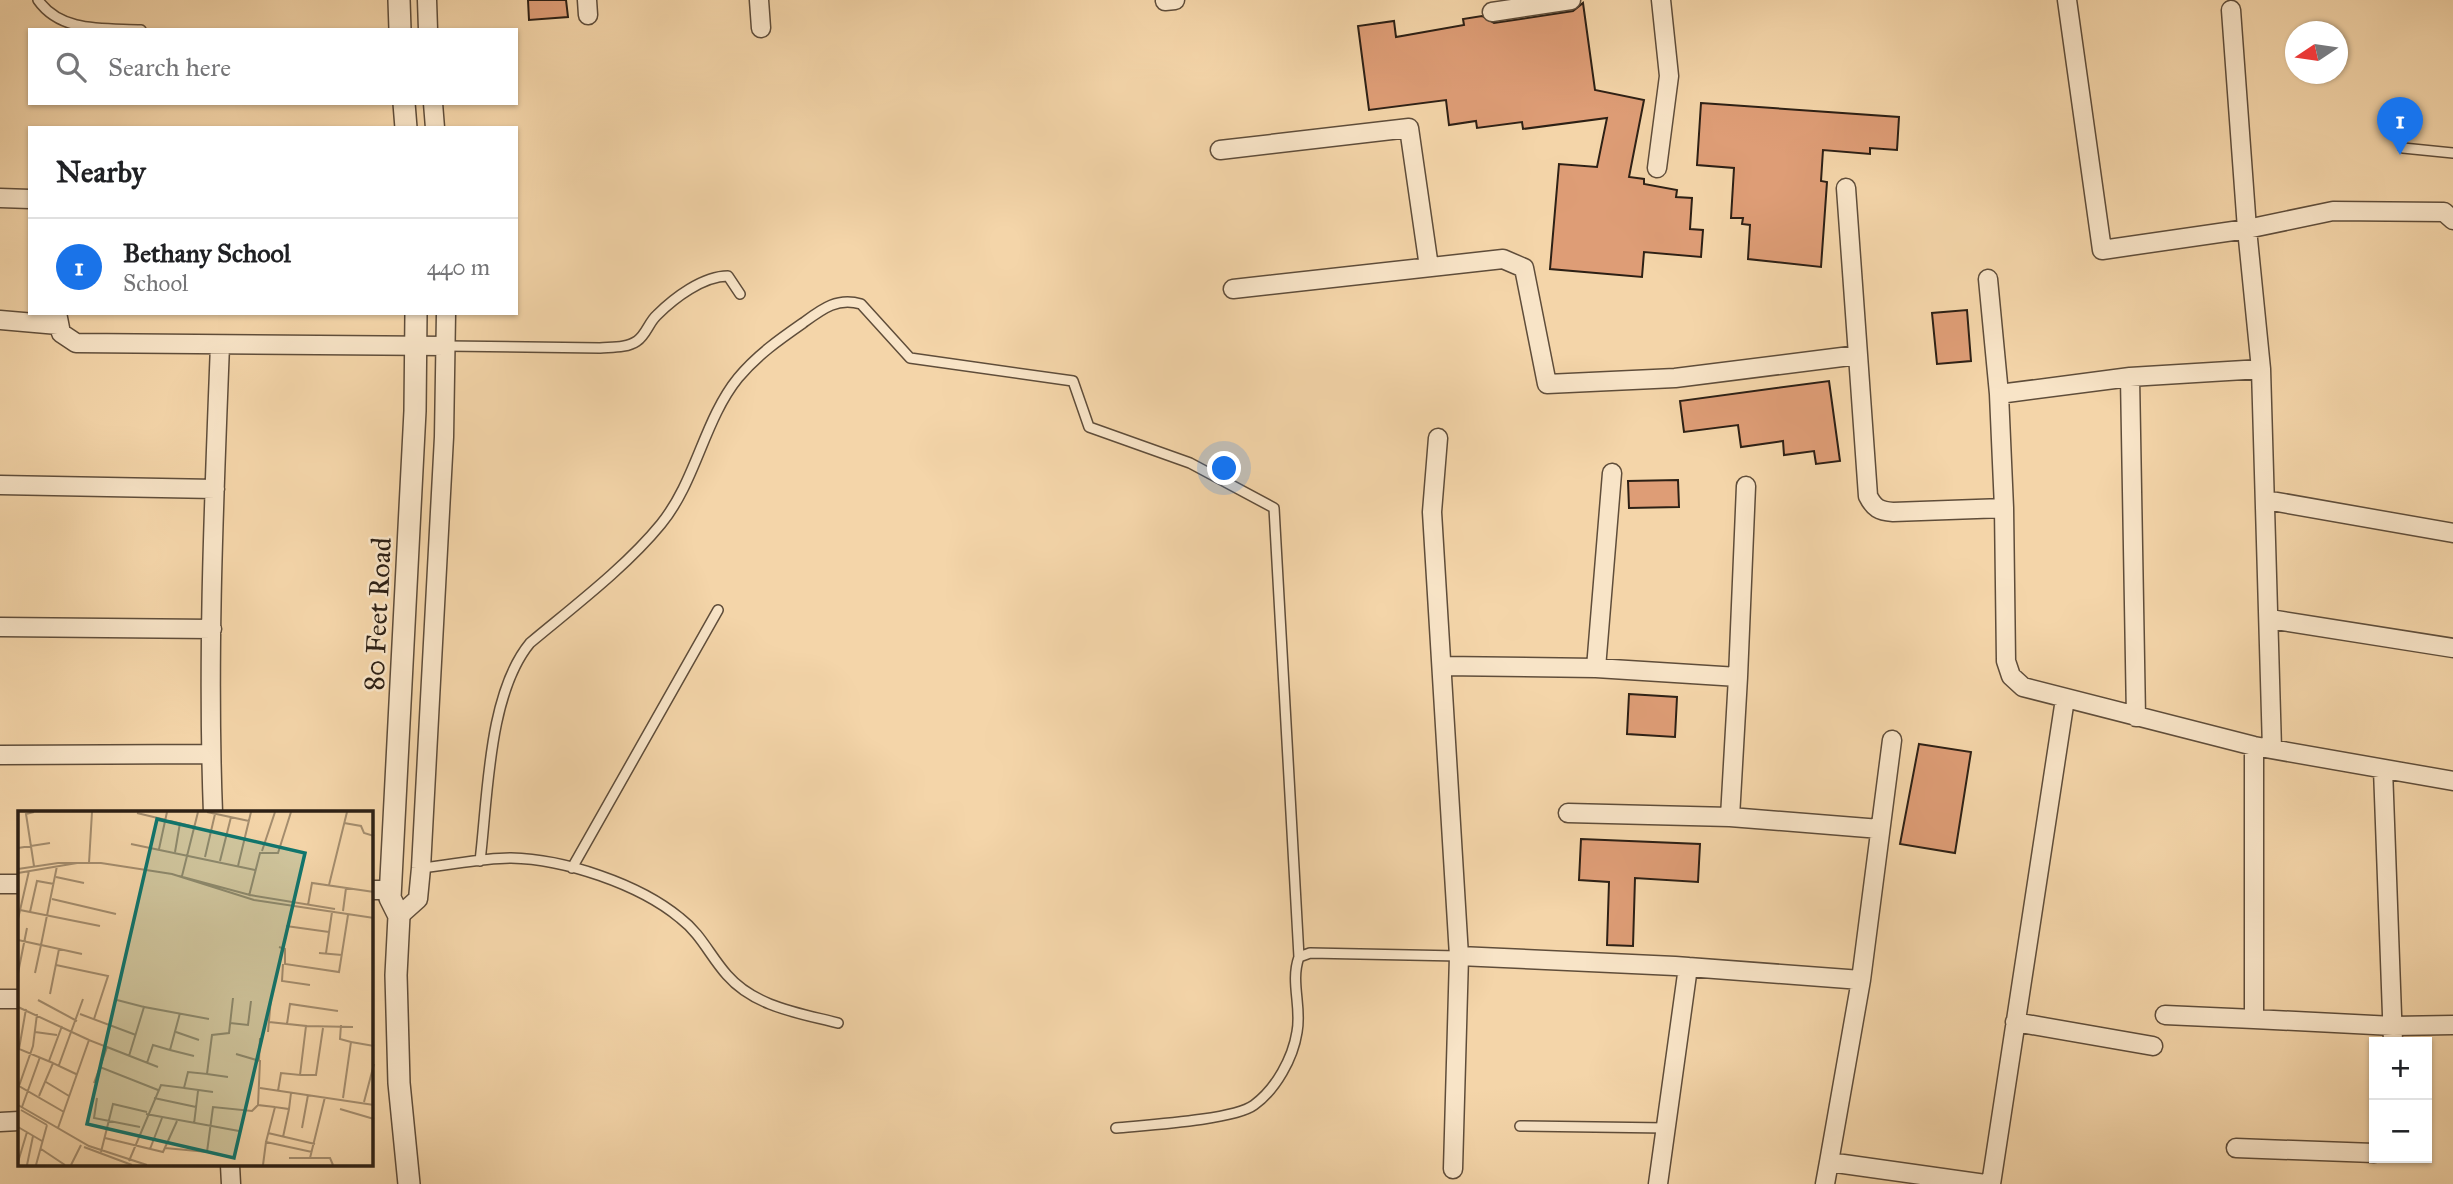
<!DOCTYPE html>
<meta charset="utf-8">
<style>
body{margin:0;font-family:"IM FELL Great Primer",serif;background:#f6f6f6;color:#202124}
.controls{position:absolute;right:21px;bottom:21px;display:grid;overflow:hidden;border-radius:0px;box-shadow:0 2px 5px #0004}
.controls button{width:63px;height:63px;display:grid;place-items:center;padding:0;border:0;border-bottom:2px solid #e0e0e0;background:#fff;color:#202124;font:35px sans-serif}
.compass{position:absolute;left:2285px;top:21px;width:63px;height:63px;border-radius:50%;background:#fff;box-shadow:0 2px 5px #0004;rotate:257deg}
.you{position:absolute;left:1225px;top:469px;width:24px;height:24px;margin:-18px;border:5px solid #fff;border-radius:50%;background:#1a73e8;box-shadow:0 0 0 10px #1a73e833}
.badge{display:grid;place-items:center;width:46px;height:46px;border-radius:50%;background:#1a73e8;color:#fff;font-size:23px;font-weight:700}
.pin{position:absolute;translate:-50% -58px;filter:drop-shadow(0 2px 4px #0008)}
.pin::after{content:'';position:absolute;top:37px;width:24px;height:21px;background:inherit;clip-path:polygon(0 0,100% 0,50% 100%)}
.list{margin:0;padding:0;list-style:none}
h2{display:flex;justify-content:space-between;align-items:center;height:91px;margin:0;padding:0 28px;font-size:30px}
h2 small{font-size:23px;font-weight:400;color:#757577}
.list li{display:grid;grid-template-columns:46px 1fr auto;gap:21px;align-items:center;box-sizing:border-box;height:98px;padding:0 28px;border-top:2px solid #e0e0e0}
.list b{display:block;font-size:26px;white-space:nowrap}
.list p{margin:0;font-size:23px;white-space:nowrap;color:#757577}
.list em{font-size:23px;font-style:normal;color:#757577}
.icon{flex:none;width:38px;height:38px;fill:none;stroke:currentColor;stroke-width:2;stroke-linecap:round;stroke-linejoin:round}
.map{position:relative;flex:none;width:2453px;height:1184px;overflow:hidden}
.search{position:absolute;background:#fff;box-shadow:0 2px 5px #0004;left:28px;top:28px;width:490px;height:77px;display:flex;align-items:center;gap:18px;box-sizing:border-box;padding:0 24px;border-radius:0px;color:#757577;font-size:26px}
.panel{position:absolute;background:#fff;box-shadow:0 2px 5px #0004;left:28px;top:126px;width:490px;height:189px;border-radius:0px}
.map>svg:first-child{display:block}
.building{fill:#de9d76;stroke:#2d2015;stroke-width:2}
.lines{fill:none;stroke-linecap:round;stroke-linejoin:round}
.service-casing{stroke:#5f4d3a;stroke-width:12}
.minor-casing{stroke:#5f4d3a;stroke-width:21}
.tertiary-casing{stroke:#5f4d3a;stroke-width:24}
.service{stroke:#f8e4c7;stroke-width:9}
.minor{stroke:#f8e4c7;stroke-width:18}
.tertiary{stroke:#f8e4c7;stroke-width:21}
.labels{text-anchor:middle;stroke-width:5;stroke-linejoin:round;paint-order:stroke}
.street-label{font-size:28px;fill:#2d2015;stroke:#f8e4c7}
.inset-road{fill:none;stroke:#a48d6e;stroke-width:2}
.view{fill:#0f766e;fill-opacity:0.15;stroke:#0f766e;stroke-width:3.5}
.inset-edge{fill:none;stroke:#2d2015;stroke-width:3.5}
</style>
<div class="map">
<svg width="2453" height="1184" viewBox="0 0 2453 1184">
<rect width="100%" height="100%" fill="#f4d5a9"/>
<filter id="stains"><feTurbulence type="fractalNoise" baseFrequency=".00286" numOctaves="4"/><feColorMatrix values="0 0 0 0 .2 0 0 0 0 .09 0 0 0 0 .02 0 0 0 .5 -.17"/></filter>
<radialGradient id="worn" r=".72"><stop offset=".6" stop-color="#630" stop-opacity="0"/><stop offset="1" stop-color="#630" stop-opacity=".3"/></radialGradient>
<!-- building -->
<path class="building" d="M528 0H566L568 17 529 20Z
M1583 3 1595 90 1644 100 1629 177 1644 179V184L1677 190 1676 197 1692 198 1690 229 1703 230 1701 257 1644 252 1642 277 1550 269 1559 164 1597 167 1607 118 1523 129 1522 122 1477 128 1476 121 1449 125 1446 100 1369 110 1358 26 1394 21 1396 37 1464 25 1463 19 1482 16 1494 23 1573 11Z
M1701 103 1899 117 1897 150 1870 148V154L1823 150 1821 181 1827 182 1821 267 1748 259 1750 225 1742 224 1743 218H1731L1734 168 1697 165Z
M1967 310 1971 361 1937 364 1932 313Z
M1829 381 1840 461 1816 464 1814 451 1784 455 1783 441 1741 447 1738 425 1684 432 1680 401Z
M1678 480 1679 507 1629 508 1628 481Z
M1629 694 1677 697 1675 737 1627 734Z
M1919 744 1971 752 1955 853 1900 844Z
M1581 839 1700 844 1698 882 1635 878 1633 946 1607 945 1609 882 1579 880Z"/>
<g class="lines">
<defs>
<path id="service" d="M38 0C61 33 104 28 141 30
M2403 148 2453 153
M446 346 600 348C612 347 627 348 637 341 646 335 649 322 657 315 674 298 703 276 728 276L740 294
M480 861C488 796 488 694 530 643 573 607 626 567 661 524 696 481 704 420 738 378 757 355 780 339 803 323 822 309 837 297 861 304L910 358 1073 381 1089 427 1190 463 1274 508 1299 957
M421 868C451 865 482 858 511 858 564 859 639 884 680 918 701 934 710 956 727 975 755 1007 799 1013 838 1023
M572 868 718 610
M1520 1126 1666 1128
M1116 1128C1146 1125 1234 1120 1254 1105 1276 1089 1293 1058 1297 1032 1302 1007 1290 982 1299 957L1310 953 1459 956"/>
<path id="minor" d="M427 0 428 30
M587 0 588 15
M759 0 761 28
M2067 0 2102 250 2247 229 2333 211 2444 212 2453 220
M1165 1 1175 0
M2231 10 2247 229 2261 369 2272 749
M1492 12 1571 0
M433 103 435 128
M1220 150 1409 128 1429 267
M1657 168 1669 76 1661 0
M1846 188 1858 355
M0 198 30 199
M1988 279 1999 394 2004 508
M1233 289 1503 259 1524 268 1547 384 1675 378 1858 355 1868 496C1874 508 1879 511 1893 512L2004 508 2006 661 2011 676 2023 687 2254 746 2453 781
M57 313 61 333 76 343 446 346
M0 320 58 325
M2130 377 2136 717
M1999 394 2130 377 2261 369
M1438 438 1432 512 1459 956 1675 966 1861 980
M0 485 215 489
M2266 500 2453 533
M2270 619 2453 648
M0 627 212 629
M1442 666 1596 668 1738 677 1730 817 1880 829
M1596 668 1612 473
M1738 677 1746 486
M2254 746V1019L2393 1026 2453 1025
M0 755 211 754
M2383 769 2393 1042
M213 813C207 657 214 501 220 345
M1568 813 1730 817
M0 884H19
M371 890H391
M399 916 418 899 421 868 444 437 446 313
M0 999H19
M2165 1015 2254 1019
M2015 1022 2153 1046
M0 1122 19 1121
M2236 1148 2374 1153
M1829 1162 1861 980 1892 740
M230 1165 231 1184
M1453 1169 1459 956
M1658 1184 1688 967
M1825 1184 1829 1162 1985 1184
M1991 1184 2065 699"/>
<path id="tertiary" d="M399 0 400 30
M404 103 406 128
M409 1184 399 1083 396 975 399 916 390 898 415 411 416 313"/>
</defs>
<!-- service casing -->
<use href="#service" class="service-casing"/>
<!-- minor casing -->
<use href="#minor" class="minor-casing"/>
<!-- tertiary casing -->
<use href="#tertiary" class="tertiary-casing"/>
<!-- service -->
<use href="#service" class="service"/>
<!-- minor -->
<use href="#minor" class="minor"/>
<!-- tertiary -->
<use href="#tertiary" class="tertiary"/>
</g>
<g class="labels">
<!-- street labels -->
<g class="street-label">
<text transform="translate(377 614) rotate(-87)" y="10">80 Feet Road</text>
</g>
</g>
<!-- overview -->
<g transform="translate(18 811)">
<rect width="355" height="355" fill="#f4d5a9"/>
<path class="inset-road" d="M189 1 231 10M119 2 177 16M326 12 343 15 346 22 356 25M113 33 237 59M0 37 32 32M141 38 149 1M244 40 257 1M157 41 162 12M187 46 197 3M202 50 213 6M71 52 74 1M16 55 8 3 16 1M220 55 233 1M0 58 40 52H83L154 63 236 89 356 107M0 62 59 52M161 65 232 84 317 98M164 65 180 1M38 66 66 72M311 74 329 1M231 85 242 42H260L273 1M34 88 98 103M290 94 294 72 356 81M2 99 82 115M325 100 328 77M12 101 19 70 36 73M0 108 11 60M268 115 311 121M0 129 23 134 39 55M261 136 267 138V153L321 161 330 104M301 142 324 144M308 142 314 101M265 153 264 170 292 174M38 154 90 165 76 208M0 162 9 117M17 162 23 134 64 143M32 183 41 138M20 189 59 210M99 189 126 196M0 196 71 229M8 198 1 238 35 252M19 203 15 235 1 275 46 301M62 203 118 224M251 211 288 215 282 264 263 262 260 280M212 212 230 214 233 190M269 213 272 193 320 200M323 214 322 228 333 231 325 287M288 215 335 216M17 221 39 224M158 221 181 229M250 221 253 187M333 231 356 235M89 236 140 256M152 239 176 245M218 243 242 250 240 294 257 296M111 245 126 196 191 208M241 249 242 227M31 250 44 215M129 252 135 234 152 239 162 202M41 254 65 188M189 263 210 266M282 264H298L305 217M28 271 51 285M76 272 82 256 140 279M166 277 195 281M242 277 356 294M273 282 271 298 257 296 248 331 294 341M21 285 35 252 58 263M79 287 76 307 122 316M136 287 178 296M346 291 356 253M0 294 71 335 129 354M4 296 22 246M322 298 356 308M3 299 29 314M128 303 221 320M176 313 180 280M0 316 24 330M40 317 71 229 89 236 82 256M284 317 290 284M250 322 297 333M265 326 271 298M87 327 145 341 159 310M66 336 114 354M147 337 189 341 195 296 234 300 240 294M23 338 47 354M132 338 144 307M83 341 95 293 129 301M271 347H312L315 354M292 347 307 286M111 350 143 274 166 277 170 261 189 263 194 224 211 222 215 187M0 351 9 321M9 354 15 325M18 354 29 314M53 354 63 334M245 354 248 331"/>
<path class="view" d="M139 8 287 42 216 347 69 313Z"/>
<rect width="355" height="355" class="inset-edge"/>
</g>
<rect width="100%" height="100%" filter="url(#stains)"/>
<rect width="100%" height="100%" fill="url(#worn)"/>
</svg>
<div class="controls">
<button>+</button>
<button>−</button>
</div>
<svg class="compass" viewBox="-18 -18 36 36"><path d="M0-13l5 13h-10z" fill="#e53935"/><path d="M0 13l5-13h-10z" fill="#757577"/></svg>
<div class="you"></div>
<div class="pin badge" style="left:2400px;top:155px">1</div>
<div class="search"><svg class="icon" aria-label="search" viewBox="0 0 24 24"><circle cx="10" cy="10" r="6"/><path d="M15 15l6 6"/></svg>Search here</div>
<section class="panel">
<h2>Nearby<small></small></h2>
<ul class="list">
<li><span class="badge">1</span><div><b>Bethany School</b><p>School</p></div><em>440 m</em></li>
</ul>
</section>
</div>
